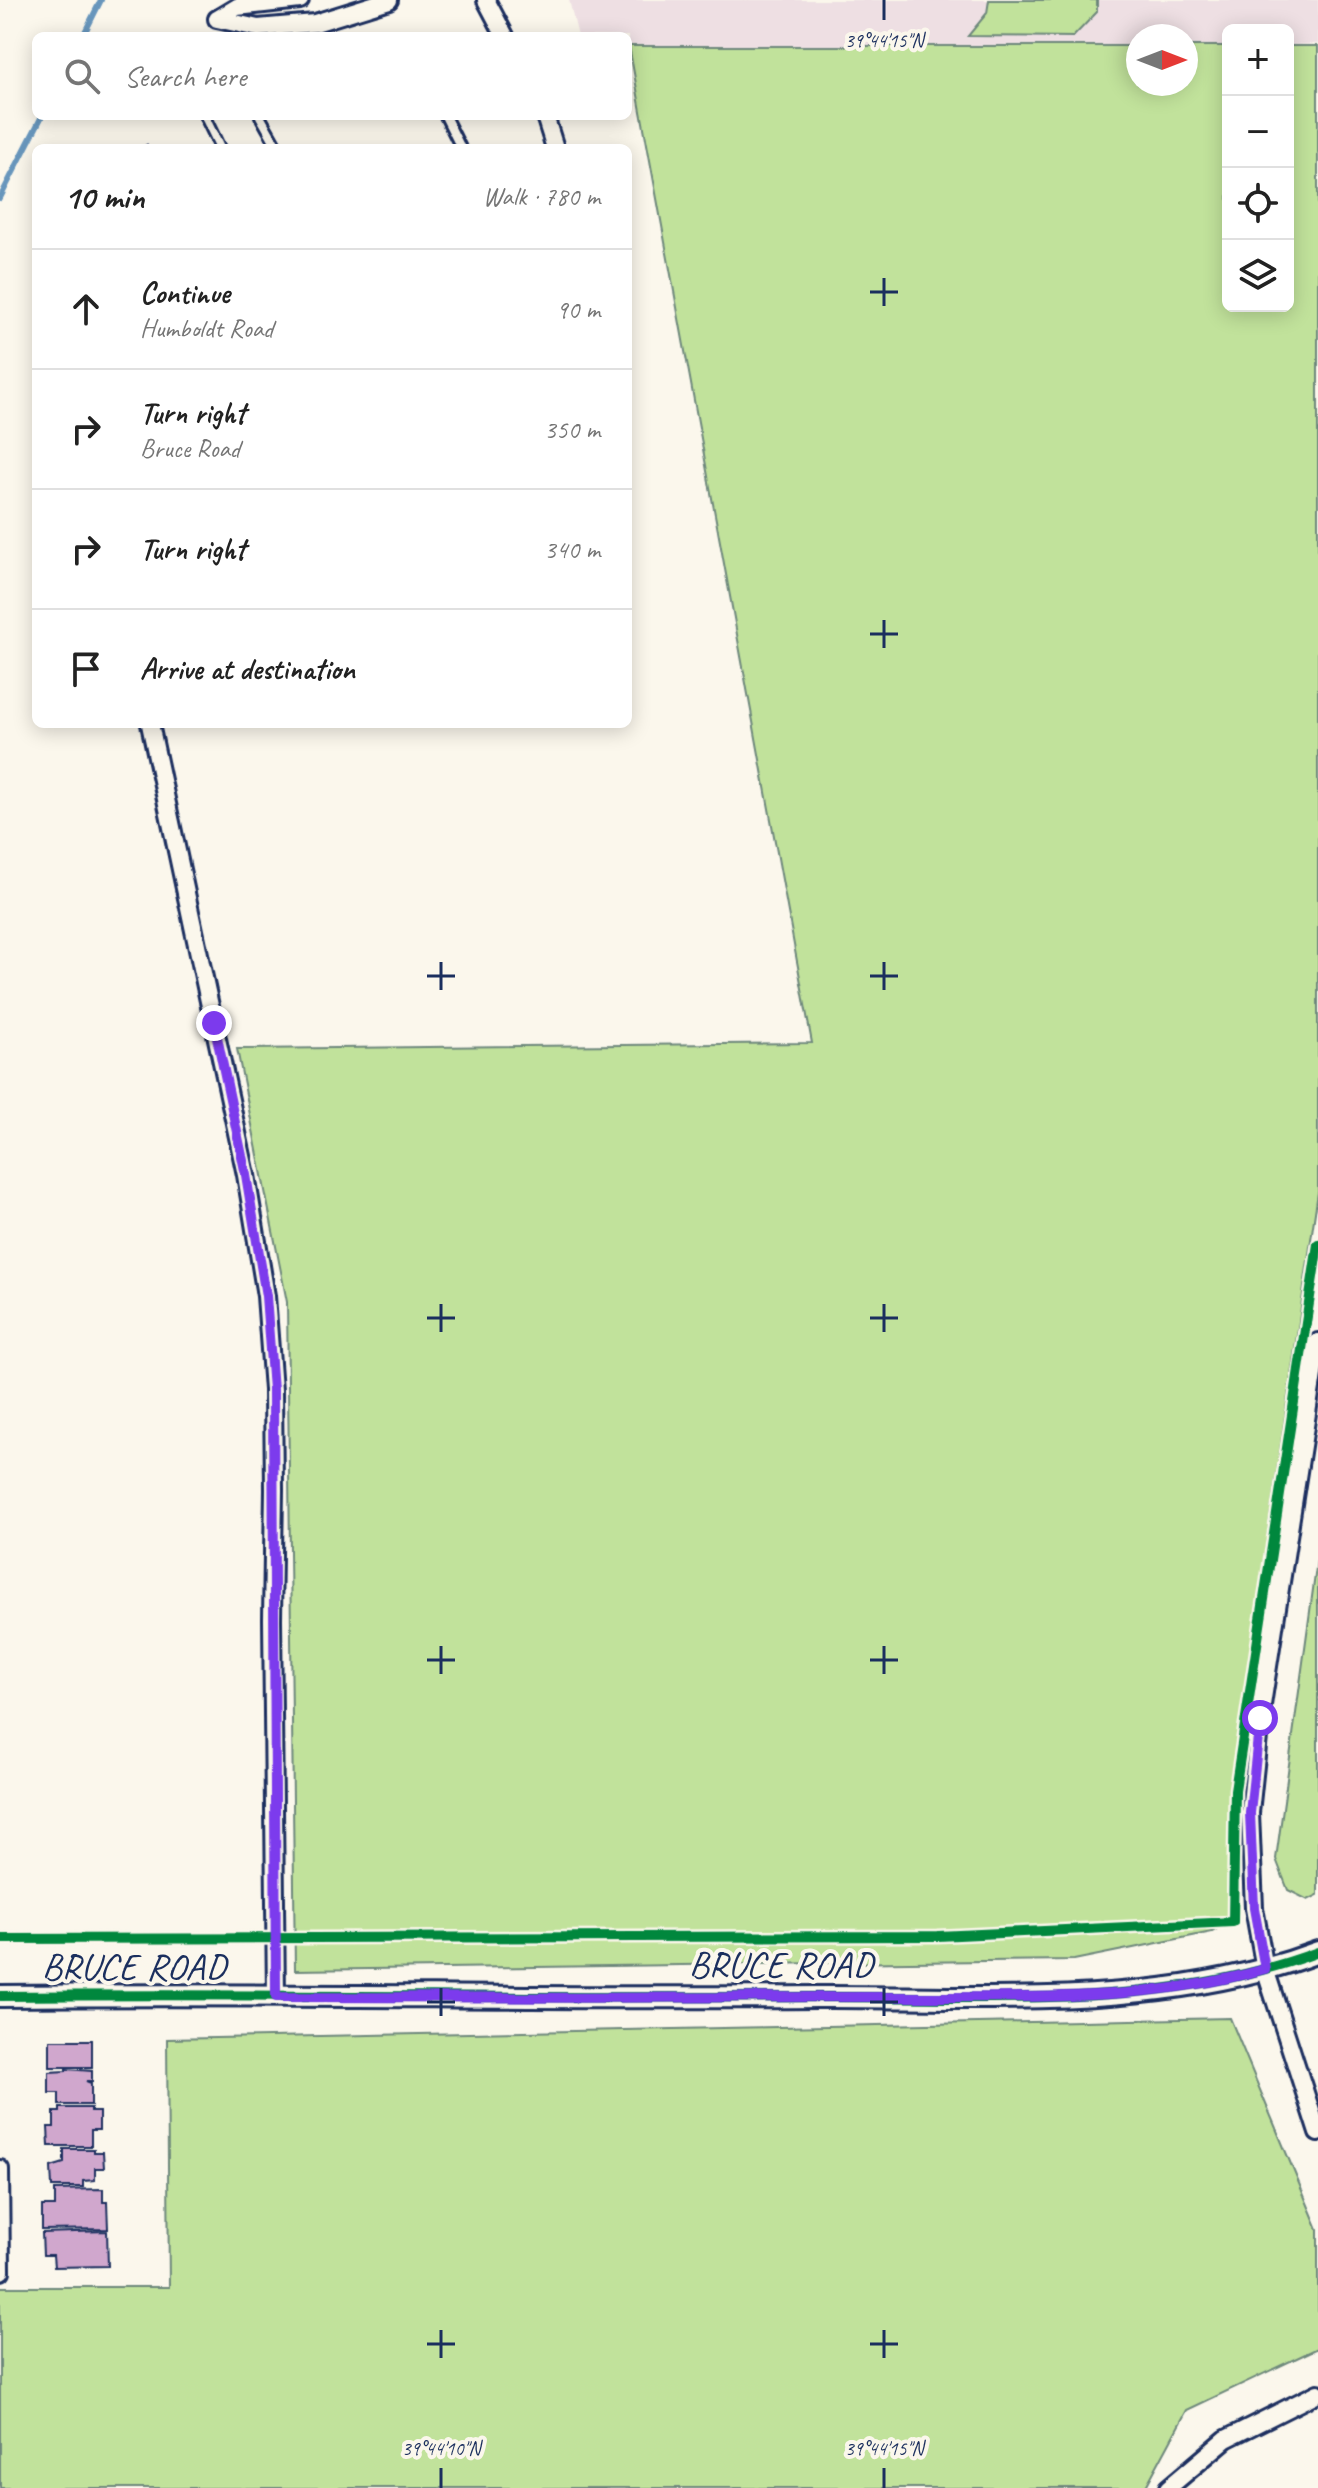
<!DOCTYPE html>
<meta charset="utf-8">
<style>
body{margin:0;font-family:Caveat,sans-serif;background:#f2f2f2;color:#222}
.controls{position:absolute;right:24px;top:24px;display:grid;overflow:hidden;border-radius:12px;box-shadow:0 4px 20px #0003}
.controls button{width:72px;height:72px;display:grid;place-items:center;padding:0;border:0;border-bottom:2px solid #e0e0e0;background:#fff;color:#222;font:40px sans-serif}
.compass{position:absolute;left:1126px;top:24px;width:72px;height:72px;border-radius:50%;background:#fff;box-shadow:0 4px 20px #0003;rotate:90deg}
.stop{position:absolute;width:24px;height:24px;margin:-18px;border:6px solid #7c3aed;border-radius:50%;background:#fff}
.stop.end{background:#7c3aed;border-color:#fff;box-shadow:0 2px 8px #0008}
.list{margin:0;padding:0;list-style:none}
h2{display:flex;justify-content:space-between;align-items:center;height:104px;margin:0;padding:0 32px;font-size:34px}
h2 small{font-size:26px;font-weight:400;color:#767676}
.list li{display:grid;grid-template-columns:52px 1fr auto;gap:24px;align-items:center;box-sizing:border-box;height:120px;padding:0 32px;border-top:2px solid #e0e0e0}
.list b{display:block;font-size:30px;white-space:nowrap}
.list p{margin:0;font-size:26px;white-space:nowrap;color:#767676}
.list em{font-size:26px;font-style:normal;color:#767676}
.icon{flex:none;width:44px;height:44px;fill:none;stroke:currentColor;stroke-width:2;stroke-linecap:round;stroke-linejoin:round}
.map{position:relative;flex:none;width:1318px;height:2488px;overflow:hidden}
.search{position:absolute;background:#fff;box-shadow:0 4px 20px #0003;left:32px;top:32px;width:600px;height:88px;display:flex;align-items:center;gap:20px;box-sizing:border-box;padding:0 28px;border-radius:12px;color:#767676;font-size:30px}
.panel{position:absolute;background:#fff;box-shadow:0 4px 20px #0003;left:32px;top:144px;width:600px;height:584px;border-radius:12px}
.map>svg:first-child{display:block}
.built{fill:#eedfe3}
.green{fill:#c1e29b;stroke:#6e887c;stroke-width:2}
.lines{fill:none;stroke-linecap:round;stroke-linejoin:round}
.stream{stroke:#6796bc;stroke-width:6}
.building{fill:#d0a7cd;stroke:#1b2f5e;stroke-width:2}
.service-casing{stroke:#1b2f5e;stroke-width:14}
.minor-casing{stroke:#1b2f5e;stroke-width:22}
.tertiary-casing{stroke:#1b2f5e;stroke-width:26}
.path{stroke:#1b2f5e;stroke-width:3;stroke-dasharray:6 6;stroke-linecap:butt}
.service{stroke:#fbf7ec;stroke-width:8}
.minor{stroke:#fbf7ec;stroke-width:16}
.tertiary{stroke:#fbf7ec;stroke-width:20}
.cycleway-casing{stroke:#fbf7ec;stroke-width:15}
.cycleway{stroke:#00873e;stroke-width:10}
.route{stroke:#7c3aed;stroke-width:10}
.ticks{fill:none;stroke:#1b2f5e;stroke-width:3}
.labels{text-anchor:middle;stroke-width:8;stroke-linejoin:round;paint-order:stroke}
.street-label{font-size:38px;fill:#1b2f5e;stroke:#fbf7ec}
.ticks-label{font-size:20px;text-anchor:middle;fill:#1b2f5e;stroke:#fbf7ec;stroke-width:8;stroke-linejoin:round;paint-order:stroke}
</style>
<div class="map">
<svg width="1318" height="2488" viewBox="0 0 1318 2488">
<rect width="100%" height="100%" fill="#fbf7ec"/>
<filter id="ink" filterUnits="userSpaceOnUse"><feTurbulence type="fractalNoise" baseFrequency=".0125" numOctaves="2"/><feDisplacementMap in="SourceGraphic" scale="16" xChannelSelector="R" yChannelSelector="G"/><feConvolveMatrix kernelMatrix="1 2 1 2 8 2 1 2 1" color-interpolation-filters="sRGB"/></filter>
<g filter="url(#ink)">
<!-- built -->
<path class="built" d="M569 0H1318V44L1288 45V30H1228V45H1186V36H1138V45L628 46V36H578Z"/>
<!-- green -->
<path class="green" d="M989 0H1097V12L1073 37 968 36 987 13Z
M629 46H1138V84H1186V46H1228V306H1288V46H1318V1192L1238 1735 1233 1909 1226 1924 1212 1932 1074 1960 295 1970 287 1302 237 1049 812 1043Z
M1318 1553V1895L1308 1900 1288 1890 1276 1859Z
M1230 2018 1318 2229V2348L1187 2410 1145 2488H0V2287H169L167 2039Z"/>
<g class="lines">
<!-- stream -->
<path class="stream" d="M83 36 101 0
M0 198 42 116"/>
</g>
<!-- building -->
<path class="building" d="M50 2040H92V2067H50Z
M66 2069 92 2071V2081H86L91 2083V2105H59V2093H49V2072L66 2071Z
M60 2108H91V2112H99V2130H91V2146H49L48 2127H54V2112H60Z
M64 2149H94V2152H103L104 2168H95V2180L83 2181V2187H52L51 2167 64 2163Z
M103 2189V2202H107L108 2229 42 2230V2206H55V2190Z
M107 2231 108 2266 54 2267 53 2255H43L42 2233Z"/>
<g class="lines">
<defs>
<path id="service" d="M260 116 278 148
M445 116 461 148
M206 119 220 148"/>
<path id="minor" d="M486 0 505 36
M217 19 258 28 315 23 389 0
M217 19 237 7 300 0
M545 116 555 148
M150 724 246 1175 266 1296 273 1390 274 1490 272 1619 276 1997
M1318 1342 1260 1718 1250 1813 1254 1908 1265 1969 1318 2133
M0 2169 1 2271
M1168 2488 1226 2439 1318 2393"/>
<path id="tertiary" d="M0 1996C273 1993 545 1999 818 1997 983 1996 1161 2011 1318 1952"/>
</defs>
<!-- service casing -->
<use href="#service" class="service-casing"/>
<!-- minor casing -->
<use href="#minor" class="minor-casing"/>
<!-- tertiary casing -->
<use href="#tertiary" class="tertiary-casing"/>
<!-- path -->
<path class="path" d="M146 144 148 148"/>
<!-- service -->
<use href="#service" class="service"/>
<!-- minor -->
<use href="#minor" class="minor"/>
<!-- tertiary -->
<use href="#tertiary" class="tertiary"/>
<defs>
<path id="cycleway" d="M0 1939 938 1936 1233 1922 1235 1790 1318 1244
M0 1996C273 1993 545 1999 818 1997 983 1996 1161 2011 1318 1952"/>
</defs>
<!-- cycleway casing -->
<use href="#cycleway" class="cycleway-casing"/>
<!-- cycleway -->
<use href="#cycleway" class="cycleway"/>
</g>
</g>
<g class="lines" filter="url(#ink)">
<!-- route -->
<path class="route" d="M214 1023 246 1175 266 1296 273 1390 276 1997C475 1998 675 1998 874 1997 1004 1996 1140 2005 1265 1969L1254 1908 1250 1813 1260 1718"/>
</g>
<!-- ticks -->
<path class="ticks" d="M884 0V20M884 278V306M870 292H898M884 620V648M870 634H898M441 962V990M884 962V990M427 976H455M870 976H898M441 1304V1332M884 1304V1332M427 1318H455M870 1318H898M441 1646V1674M884 1646V1674M427 1660H455M870 1660H898M441 1988V2016M884 1988V2016M427 2002H455M870 2002H898M441 2330V2358M884 2330V2358M427 2344H455M870 2344H898M441 2468V2488M884 2468V2488"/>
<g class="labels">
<!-- street labels -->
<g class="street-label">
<text x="781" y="1977">BRUCE ROAD</text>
<text x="134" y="1979">BRUCE ROAD</text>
</g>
</g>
<g class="ticks-label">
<text x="884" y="47">39°44'15"N</text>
<text x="441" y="2455">39°44'10"N</text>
<text x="884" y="2455">39°44'15"N</text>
</g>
</svg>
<div class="controls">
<button>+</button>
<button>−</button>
<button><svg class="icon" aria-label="locate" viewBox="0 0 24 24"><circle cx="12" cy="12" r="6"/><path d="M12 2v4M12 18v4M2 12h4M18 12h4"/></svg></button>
<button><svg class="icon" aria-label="layers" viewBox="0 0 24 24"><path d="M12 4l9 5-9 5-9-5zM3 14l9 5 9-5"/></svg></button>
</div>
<svg class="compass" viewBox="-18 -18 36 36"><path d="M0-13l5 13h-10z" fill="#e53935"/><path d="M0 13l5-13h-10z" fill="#767676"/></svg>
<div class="stop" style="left:1260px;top:1718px"></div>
<div class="stop end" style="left:214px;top:1023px"></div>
<div class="search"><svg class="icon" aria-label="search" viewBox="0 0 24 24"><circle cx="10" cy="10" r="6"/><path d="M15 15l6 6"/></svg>Search here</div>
<section class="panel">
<h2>10 min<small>Walk · 780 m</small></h2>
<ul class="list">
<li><svg class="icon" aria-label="ahead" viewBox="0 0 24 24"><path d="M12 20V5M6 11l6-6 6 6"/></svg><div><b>Continue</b><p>Humboldt Road</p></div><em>90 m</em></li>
<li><svg class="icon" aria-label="right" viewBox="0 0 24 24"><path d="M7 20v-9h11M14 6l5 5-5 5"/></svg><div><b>Turn right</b><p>Bruce Road</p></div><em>350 m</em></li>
<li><svg class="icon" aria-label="right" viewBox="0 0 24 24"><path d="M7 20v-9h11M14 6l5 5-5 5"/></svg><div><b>Turn right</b></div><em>340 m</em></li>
<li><svg class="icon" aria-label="arrive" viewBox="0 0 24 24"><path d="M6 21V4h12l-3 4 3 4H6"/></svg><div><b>Arrive at destination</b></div></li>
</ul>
</section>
</div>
